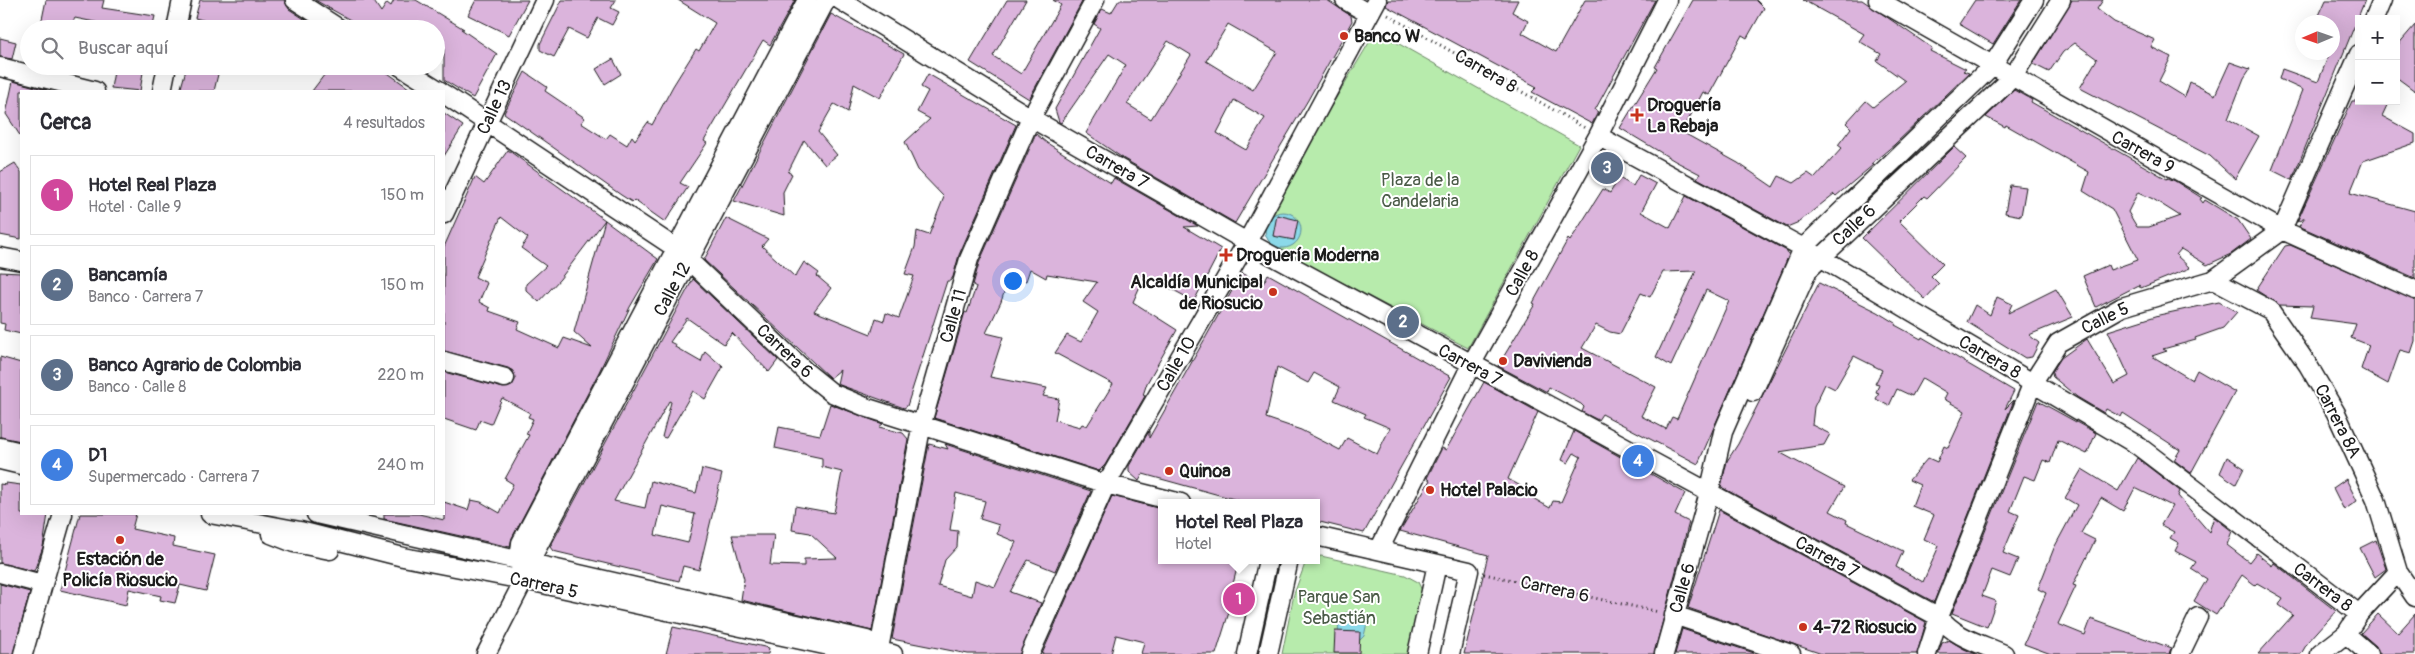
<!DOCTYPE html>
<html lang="es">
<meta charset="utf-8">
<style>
body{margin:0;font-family:Pangolin,sans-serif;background:#f7f7f7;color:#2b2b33}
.controls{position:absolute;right:15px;top:15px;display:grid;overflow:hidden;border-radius:0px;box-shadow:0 5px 20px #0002}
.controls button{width:45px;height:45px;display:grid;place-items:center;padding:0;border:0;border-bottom:1px solid #e1e1e2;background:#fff;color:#2b2b33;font:25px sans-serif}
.compass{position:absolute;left:2295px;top:15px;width:45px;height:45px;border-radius:50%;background:#fff;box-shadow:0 5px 20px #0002;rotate:268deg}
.you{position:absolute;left:1012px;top:280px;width:18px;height:18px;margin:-12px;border:4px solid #fff;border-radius:50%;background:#1a73e8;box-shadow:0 0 0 8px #1a73e833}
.badge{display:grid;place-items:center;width:32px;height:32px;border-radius:50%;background:#ea580c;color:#fff;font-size:16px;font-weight:700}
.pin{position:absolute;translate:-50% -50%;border:2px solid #fff;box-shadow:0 1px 5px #0006}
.popup{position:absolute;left:1158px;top:499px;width:162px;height:65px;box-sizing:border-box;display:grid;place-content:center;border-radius:0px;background:#fff;filter:drop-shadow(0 1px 4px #0005);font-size:16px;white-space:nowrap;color:#7c7c81}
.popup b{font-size:19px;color:#2b2b33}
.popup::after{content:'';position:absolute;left:50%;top:100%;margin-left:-10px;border:10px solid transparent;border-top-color:#fff}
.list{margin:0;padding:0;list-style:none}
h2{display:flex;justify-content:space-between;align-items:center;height:65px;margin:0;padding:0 20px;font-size:21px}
h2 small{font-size:16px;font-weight:400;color:#7c7c81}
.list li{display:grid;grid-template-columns:32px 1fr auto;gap:15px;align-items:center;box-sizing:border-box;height:80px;margin:0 10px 10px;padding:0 10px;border:1px solid #e1e1e2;border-radius:0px}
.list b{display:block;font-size:19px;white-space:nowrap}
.list p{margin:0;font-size:16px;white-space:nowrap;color:#7c7c81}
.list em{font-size:16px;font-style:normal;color:#7c7c81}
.icon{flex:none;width:28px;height:28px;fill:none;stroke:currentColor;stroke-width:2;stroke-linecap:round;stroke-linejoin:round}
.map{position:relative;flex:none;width:2415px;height:654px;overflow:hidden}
.search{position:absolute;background:#fff;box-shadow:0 5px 20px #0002;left:20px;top:20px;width:425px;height:55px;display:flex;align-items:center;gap:12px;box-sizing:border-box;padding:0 18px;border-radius:28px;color:#7c7c81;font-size:19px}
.panel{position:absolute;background:#fff;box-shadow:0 5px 20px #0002;left:20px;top:90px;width:425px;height:425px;border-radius:0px}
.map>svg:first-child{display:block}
.green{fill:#b7ebac;stroke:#6a8464}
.water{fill:#8bd9e9;stroke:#5f8d97}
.building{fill:#dbb4dc;stroke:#1c1c1c;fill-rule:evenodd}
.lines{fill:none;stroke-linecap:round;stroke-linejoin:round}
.minor-casing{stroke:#1c1c1c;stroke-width:21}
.path{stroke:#1c1c1c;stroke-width:3;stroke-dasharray:1 4;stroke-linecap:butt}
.minor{stroke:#fff;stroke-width:18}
.poi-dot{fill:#c8321e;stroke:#fff;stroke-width:2}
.labels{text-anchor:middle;stroke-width:4;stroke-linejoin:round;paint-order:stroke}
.poi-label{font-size:18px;font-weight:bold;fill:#1c1c1c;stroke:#fff;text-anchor:start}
.street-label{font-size:18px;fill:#1c1c1c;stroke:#fff}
.park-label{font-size:18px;fill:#4a5a47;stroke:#fff}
</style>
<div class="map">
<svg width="2415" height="654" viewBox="0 0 2415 654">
<rect width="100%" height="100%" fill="#fff"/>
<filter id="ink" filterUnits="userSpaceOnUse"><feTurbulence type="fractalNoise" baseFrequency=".02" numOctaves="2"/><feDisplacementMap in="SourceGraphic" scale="10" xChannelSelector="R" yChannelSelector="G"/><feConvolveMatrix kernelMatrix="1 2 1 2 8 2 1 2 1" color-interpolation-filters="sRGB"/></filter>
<g filter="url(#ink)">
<!-- green -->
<path class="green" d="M1376 31 1579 145 1468 348 1276 248C1259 233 1266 226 1271 207Z
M1321 556 1405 575 1418 582 1424 595 1412 654H1282L1294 594 1306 561 1316 560 1317 557Z"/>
<!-- water -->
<path class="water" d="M1265 230a18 18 0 1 1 36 0a18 18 0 1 1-36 0Z
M1350 612 1360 614 1367 623 1364 636 1359 641 1338 635 1339 620 1345 613Z"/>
<!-- building -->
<path class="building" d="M46 0H104L102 8 155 16 152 29H129L75 18 69 29H40Z
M200 0H284L289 9 315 26 314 29H236L195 18Z
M315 0H373L381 12 387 3 391 6 394 0H416L464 29H461L497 54 473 98 444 80V48L436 61V29H360L351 23 352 21Z
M476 0H528L509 35 468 15Z
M562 0H616L611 8 619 12 612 25 598 18 587 38 569 29 554 57 540 50V44Z
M678 0H795L770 45 763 40 704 141 707 143 680 183 688 187 665 222 634 200 632 202 621 195 504 113 525 72 547 87 545 91 585 118 581 123 606 139 610 134 627 145 632 136 635 140 648 122 652 125 673 86 696 49 699 51 715 23Z
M1007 0H1026L993 56 1021 74 1061 5 1053 0H1083L1029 99 970 62Z
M1119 0H1327L1351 16 1352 21 1308 100 1235 223 1124 159 1086 133 1126 65 1109 54 1061 123 1059 122 1055 109 1100 28 1094 24 1102 9 1111 13ZM1228 24 1277 52 1253 90 1206 61ZM1168 41 1191 55 1151 119 1127 104ZM1234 100 1265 118 1246 150 1217 133Z
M1388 0H1518L1512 12 1528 21 1522 33 1556 52 1585 0H1655L1595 110 1598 112 1592 124 1532 92 1537 87 1386 6Z
M1693 0H1756L1764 8 1747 38 1742 35 1709 95 1703 92 1682 132 1738 163 1773 187 1779 176 1794 183 1808 173 1815 178 1842 148 1838 145 1851 128 1846 123 1866 101 1873 107 1905 81 1877 61 1881 54 1859 41 1864 34 1803 0H1862L1932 48 1930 51 1966 69 1963 71 1969 73 1894 145 1871 164 1873 165 1836 196 1834 194 1799 222 1787 227 1697 178 1700 174 1675 161 1620 128 1657 68 1655 67Z
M1975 0H2021L1993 44 1959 24Z
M2072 0H2103L2097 9 2114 22 2155 40 2151 47 2171 57 2159 81 2185 97 2190 82 2215 95 2230 62 2250 69 2244 78 2228 119 2259 136 2235 179 2210 156 2080 88 2097 59 2075 43 2063 52 2049 72 2033 64Z
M2326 0H2365L2292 180 2272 170 2303 90 2279 79 2282 69 2318 82 2330 52H2332V22H2316Z
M831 14 904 54 880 98 854 84 848 112 834 104 818 132 837 155 825 165 804 140 788 172 792 174 783 192 784 216 734 201Z
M2415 25V91L2396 77V47Z
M0 38 16 42 12 59 0 57Z
M613 59 621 74 605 84 596 69Z
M115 66H144L140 91 111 88Z
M187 66H220L214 91H180Z
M331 66H378L413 91H312Z
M928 74 1016 125 959 255 953 277 950 281H947L907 406 904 408 837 384 840 370 830 378 704 260 726 218 768 239 762 246 795 277 804 262 819 273 817 276 831 288 814 311 871 334 876 318 884 321 886 313 899 318 914 276 905 274 915 247 917 231 929 235 944 197 918 170 905 142 930 119 917 112 928 91 921 87Z
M13 81 47 90 21 91V137L6 114Z
M2014 90 2032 100 2031 102 2167 179 2168 178 2175 181 2202 198 2200 199 2203 203 2205 200 2238 220 2251 239 2231 254 2207 265 2181 249 2176 255 2190 268 2141 288 2139 285 2096 307 2083 276 2108 265 2110 270 2138 260 2112 209 2083 191 2089 172 2006 125 2005 127 1986 117ZM2138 192 2153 199 2180 216 2149 227H2137L2128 212Z
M2352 101H2389L2382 116 2415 134V143L2363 161 2350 193 2415 211V278L2299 226 2305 218 2297 222Z
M444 113 463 126 444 156Z
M1036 134 1047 143 1111 183 1114 178 1198 226 1184 227 1221 249 1194 301 1145 275 1133 302 1177 330 1147 383 1143 395 1145 396 1105 465 1099 471 934 418 965 312 967 313 976 287 973 285 979 263ZM1030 269 1046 278 1047 274 1097 282 1083 302 1098 312 1081 342 1067 335 1055 353 1113 384 1087 426 1082 424 1080 427 1055 420 1059 399 1043 396 1047 388 990 377 1003 337 986 333 1001 302 1009 277 1026 281Z
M1954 147 1966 158 1927 198 1924 196 1899 221 1943 264 1931 276 1939 284 1925 299 1862 238Z
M508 150 605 220 560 279 539 302 526 290V284L546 266 521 248 528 238 501 217 475 277 487 283 479 302 490 308 489 311 520 322 517 329 559 348 564 338 592 348 574 332 605 220 658 259 630 307 599 372 512 538 510 547 384 519V514H419L444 520V502L468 510 471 500 481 502 500 513 513 484 505 479 529 435 526 434 533 419 528 417 530 413 502 398 491 424 480 420 476 430 444 419V372L503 388 512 386 515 380 513 371 508 368 444 351V247L475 177 484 184Z
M15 163 21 172V239L0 235V172Z
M1639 175 1656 184 1641 212 1670 228 1686 196 1787 251 1789 255 1698 464 1602 414 1598 420 1582 412 1584 407 1581 404 1549 387 1547 392 1498 366 1535 304 1533 303 1568 239 1570 241 1603 189 1610 193 1619 178 1633 186ZM1696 271 1656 357 1671 366 1706 290 1729 301 1677 419 1672 417 1666 429 1641 416 1656 387 1582 348 1596 325 1610 332 1620 334 1641 293 1650 297 1663 272Z
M2010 185 2026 187 2021 216 2005 213Z
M1277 215 1298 220 1294 240 1273 236Z
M2290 245 2415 300V341L2411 353 2400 350 2388 384 2361 369 2369 345 2351 338 2356 324 2310 318 2313 306 2279 305 2256 290 2285 246Z
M0 272 21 273V334L4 330 5 324 0 323Z
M1242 273 1263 284 1268 274 1451 377 1364 533 1316 521V503H1248L1143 474 1139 481 1129 472V466L1149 431V438ZM1277 367 1308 383 1314 373 1340 387 1334 400 1366 414 1364 417 1390 428 1377 454 1347 438 1340 450 1301 430 1266 418Z
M693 279 778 360 769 372 732 333 724 344 687 318 670 342 676 345 675 347 701 362 705 351 723 367 705 399 693 391 666 438 662 437 671 402 669 401 614 501 645 508 651 481 696 493 702 469 722 474 699 570 683 566 679 581 553 551 550 547ZM662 506 695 514 688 543 655 535Z
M1819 283 1878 312 1896 323 1895 325 1921 339 1922 337 2014 391 2005 409 2014 400 1934 602 1721 487 1727 461 1738 444ZM1854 356 1882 370 1875 384 1879 385 1876 392 1879 393 1876 399 1889 406 1897 389 1912 396 1922 378 1947 393 1944 399 1965 411 1948 448 1944 446 1937 462 1928 458 1909 480 1920 485 1912 506 1934 515 1924 539 1939 546 1923 582 1896 567 1903 551 1846 523 1847 520 1830 511 1844 487 1779 452 1824 445 1830 434 1812 425 1814 407 1825 384 1835 389Z
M2056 289 2073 317 2029 335 2039 343 2032 357 2025 358 1967 322 1975 305 1990 315 1997 297 2012 304 2008 313Z
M2219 302 2237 312 2223 328 2195 338 2196 340 2163 349 2167 351 2152 356 2192 380 2197 370 2235 392 2191 473 2174 460 2180 450 2123 413 2121 417 2106 409 2104 413 2077 397 2053 377 2052 372 2061 358 2087 339 2114 384 2129 376 2108 331 2159 315Z
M0 357 21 363V441L0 437Z
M1484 382 1538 412 1508 479 1526 489 1524 493 1550 508 1553 501 1561 502 1581 457 1574 453 1568 463 1562 460 1574 431 1685 493 1675 515 1689 522 1654 654H1464L1488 555 1400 531 1430 480 1427 478 1442 448 1446 450Z
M2038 401 2096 433 2087 454 2058 440 2050 463 2043 460 2035 480 2024 476 2010 511 2019 515 2003 553 2018 559 2010 577 1992 570 1982 596 1996 601 1987 627 1952 613Z
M830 404 883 424 879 427 903 433 908 439 872 631 741 600 744 579 732 535H774L770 565 804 566V559L837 558 810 533 792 530 795 506 834 513 842 472 822 467V458L775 448 779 427 820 435Z
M929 444 948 449 945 444 1091 491 1055 571 1028 560 1010 592 1041 603 1020 654H968L892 639ZM956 493 985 501 980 519 999 525 997 534 1016 542 995 587 975 580 972 596 938 586 945 560 957 547 958 531 950 530Z
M2227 457 2244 468 2236 484 2220 473Z
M2137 458 2180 491 2178 496 2209 532 2214 517 2232 531 2227 545 2249 562 2256 553 2272 566 2274 563 2336 611 2308 642 2301 654H2258L2293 615 2279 605 2283 598 2257 583 2255 585 2242 575 2216 615 2194 601 2207 579 2191 569 2196 562 2175 551 2179 543 2170 538 2174 532 2161 525 2172 506 2135 488 2123 511 2101 498 2081 533 2095 540 2073 585 2076 586 2058 624 2085 635 2091 619 2171 648 2169 654H2051L2024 644 2046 593 2038 589 2054 548 2077 505 2065 498 2082 469 2118 491Z
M2346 479 2357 501 2344 510 2333 488Z
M6 483 21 485V514H48L43 547 34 571 0 563V484L6 485Z
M1112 496 1161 509 1162 560H1239L1227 608 1230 609 1216 654H1141L1144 642 1116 635 1111 654H1042Z
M1719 510 1926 622 1917 654H1822L1688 608Z
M80 514H136L132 529 174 538 173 546 215 555 206 591 180 585 175 603 160 600 161 596 129 589 126 605 60 590Z
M2376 540 2386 569 2375 577 2360 548Z
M0 584 30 592 13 654H0Z
M2378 614 2398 633 2415 614V654H2379L2376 646 2361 633Z
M673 627 769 648 768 654H666Z
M1682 629 1754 653V654H1675Z
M1335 631 1360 632 1359 653H1334Z
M1949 640 1964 649 1976 654H1938L1942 643Z"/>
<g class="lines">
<defs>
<path id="minor" d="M295 0 340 29
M840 0 1031 118 1247 242 1939 617C1957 639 1980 643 2004 654
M1345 0 1369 14
M1878 0 2282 230 2415 290
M2374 19 2382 0
M176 29 182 0
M400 66 440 91
M0 67 95 91
M162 91 167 66
M444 94 677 249 806 372 832 393 868 408 1106 484 1181 503
M1598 136 1820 257 2137 445 2359 614
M444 214 545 0
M0 257 21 261
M2213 280 2270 310 2308 365 2336 413 2376 500 2398 572 2415 597
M444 361 505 378
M1753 392 1808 270 2012 78 2061 0
M0 447 21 452
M0 460 21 465
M210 514 300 531 403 557 524 580 866 654 878 651 893 654
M316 514 867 640 878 651
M271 534 294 543 330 550
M1316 536 1469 571 1450 654
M1380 548 1471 365 1598 136 1667 0
M0 573 42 584
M523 577 519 561 521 543 807 0
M1674 615 1791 654
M2346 634 2369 654
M23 654 63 514
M486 654 524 580 529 563 826 0
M878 654 922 423 969 259 1031 118 1095 0
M1030 654 1106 484 1247 242 1377 0
M1247 654 1268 560
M1268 654 1289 560
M1417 654 1437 564
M1664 654 1709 493 1723 432 1803 248 1992 66 2034 0
M1927 654 1939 617 2033 382 2058 343 2122 307 2213 280 2282 230 2359 54
M2180 654 2198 617
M2320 654 2346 634 2359 614 2398 572"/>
</defs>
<!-- minor casing -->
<use href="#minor" class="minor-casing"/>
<!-- path -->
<path class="path" d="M1388 15 1585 128
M1484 574 1659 612"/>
<!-- minor -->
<use href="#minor" class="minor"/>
</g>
</g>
<!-- markers -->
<g class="poi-dot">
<circle cx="1344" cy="36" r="5"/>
<path d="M1634.5 107.5h5v5h5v5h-5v5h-5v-5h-5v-5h5z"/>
<path d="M1223.5 247.5h5v5h5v5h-5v5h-5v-5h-5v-5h5z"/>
<circle cx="1273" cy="292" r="5"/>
<circle cx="1503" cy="361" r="5"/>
<circle cx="1169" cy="471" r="5"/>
<circle cx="1430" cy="490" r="5"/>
<circle cx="120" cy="540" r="5"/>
<circle cx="1803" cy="627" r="5"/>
</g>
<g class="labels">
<!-- poi labels -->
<g class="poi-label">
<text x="1354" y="42">Banco W</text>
<text x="1647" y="111">Droguería<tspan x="1647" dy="21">La Rebaja</tspan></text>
<text x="1236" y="261">Droguería Moderna</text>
<text x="1263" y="288" text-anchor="end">Alcaldía Municipal<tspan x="1263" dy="21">de Riosucio</tspan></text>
<text x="1513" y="367">Davivienda</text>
<text x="1179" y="477">Quinoa</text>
<text x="1440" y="496">Hotel Palacio</text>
<text x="120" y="565" text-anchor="middle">Estación de<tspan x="120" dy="21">Policía Riosucio</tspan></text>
<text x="1813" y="633">4-72 Riosucio</text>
</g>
<!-- street labels -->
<g class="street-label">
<text transform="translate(1486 71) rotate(30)" y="6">Carrera 8</text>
<text transform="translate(494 107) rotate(-65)" y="6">Calle 13</text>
<text transform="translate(2143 152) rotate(29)" y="6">Carrera 9</text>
<text transform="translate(1117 167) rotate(30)" y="6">Carrera 7</text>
<text transform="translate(1854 225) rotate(-43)" y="6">Calle 6</text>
<text transform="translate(1522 273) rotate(-61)" y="6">Calle 8</text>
<text transform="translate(672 289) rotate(-62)" y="6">Calle 12</text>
<text transform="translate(953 316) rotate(-74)" y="6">Calle 11</text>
<text transform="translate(2105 318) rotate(-26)" y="6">Calle 5</text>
<text transform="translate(785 351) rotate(43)" y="6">Carrera 6</text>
<text transform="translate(1990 357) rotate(30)" y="6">Carrera 8</text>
<text transform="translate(1176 364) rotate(-60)" y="6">Calle 10</text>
<text transform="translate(1470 365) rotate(28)" y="6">Carrera 7</text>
<text transform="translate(2338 421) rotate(63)" y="6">Carrera 8A</text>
<text transform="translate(1827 557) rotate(28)" y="6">Carrera 7</text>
<text transform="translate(544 585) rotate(12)" y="6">Carrera 5</text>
<text transform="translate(2323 587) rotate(37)" y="6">Carrera 8</text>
<text transform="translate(1682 588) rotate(-74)" y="6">Calle 6</text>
<text transform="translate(1555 589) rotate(12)" y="6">Carrera 6</text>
</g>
<!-- park labels -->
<g class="park-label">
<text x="1420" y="186">Plaza de la<tspan x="1420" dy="21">Candelaria</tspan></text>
<text x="1339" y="603">Parque San<tspan x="1339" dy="21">Sebastián</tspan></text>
</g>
</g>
</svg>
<div class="controls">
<button>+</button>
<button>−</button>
</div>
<svg class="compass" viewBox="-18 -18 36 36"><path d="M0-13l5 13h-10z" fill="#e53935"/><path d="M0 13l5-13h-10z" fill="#7c7c81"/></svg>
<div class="you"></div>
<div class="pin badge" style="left:1239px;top:599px;background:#d1479c">1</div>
<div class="popup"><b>Hotel Real Plaza</b>Hotel</div>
<div class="pin badge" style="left:1403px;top:322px;background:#5c6f8a">2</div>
<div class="pin badge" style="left:1607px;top:168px;background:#5c6f8a">3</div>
<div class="pin badge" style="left:1638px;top:461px;background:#3f7fe0">4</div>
<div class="search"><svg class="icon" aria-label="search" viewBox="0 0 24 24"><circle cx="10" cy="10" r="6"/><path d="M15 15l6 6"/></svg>Buscar aquí</div>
<section class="panel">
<h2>Cerca<small>4 resultados</small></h2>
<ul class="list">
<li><span class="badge" style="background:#d1479c">1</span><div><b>Hotel Real Plaza</b><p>Hotel · Calle 9</p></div><em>150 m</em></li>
<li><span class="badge" style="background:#5c6f8a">2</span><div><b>Bancamía</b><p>Banco · Carrera 7</p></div><em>150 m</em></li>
<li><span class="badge" style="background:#5c6f8a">3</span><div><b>Banco Agrario de Colombia</b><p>Banco · Calle 8</p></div><em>220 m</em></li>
<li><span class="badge" style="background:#3f7fe0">4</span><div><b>D1</b><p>Supermercado · Carrera 7</p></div><em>240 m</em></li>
</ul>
</section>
</div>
